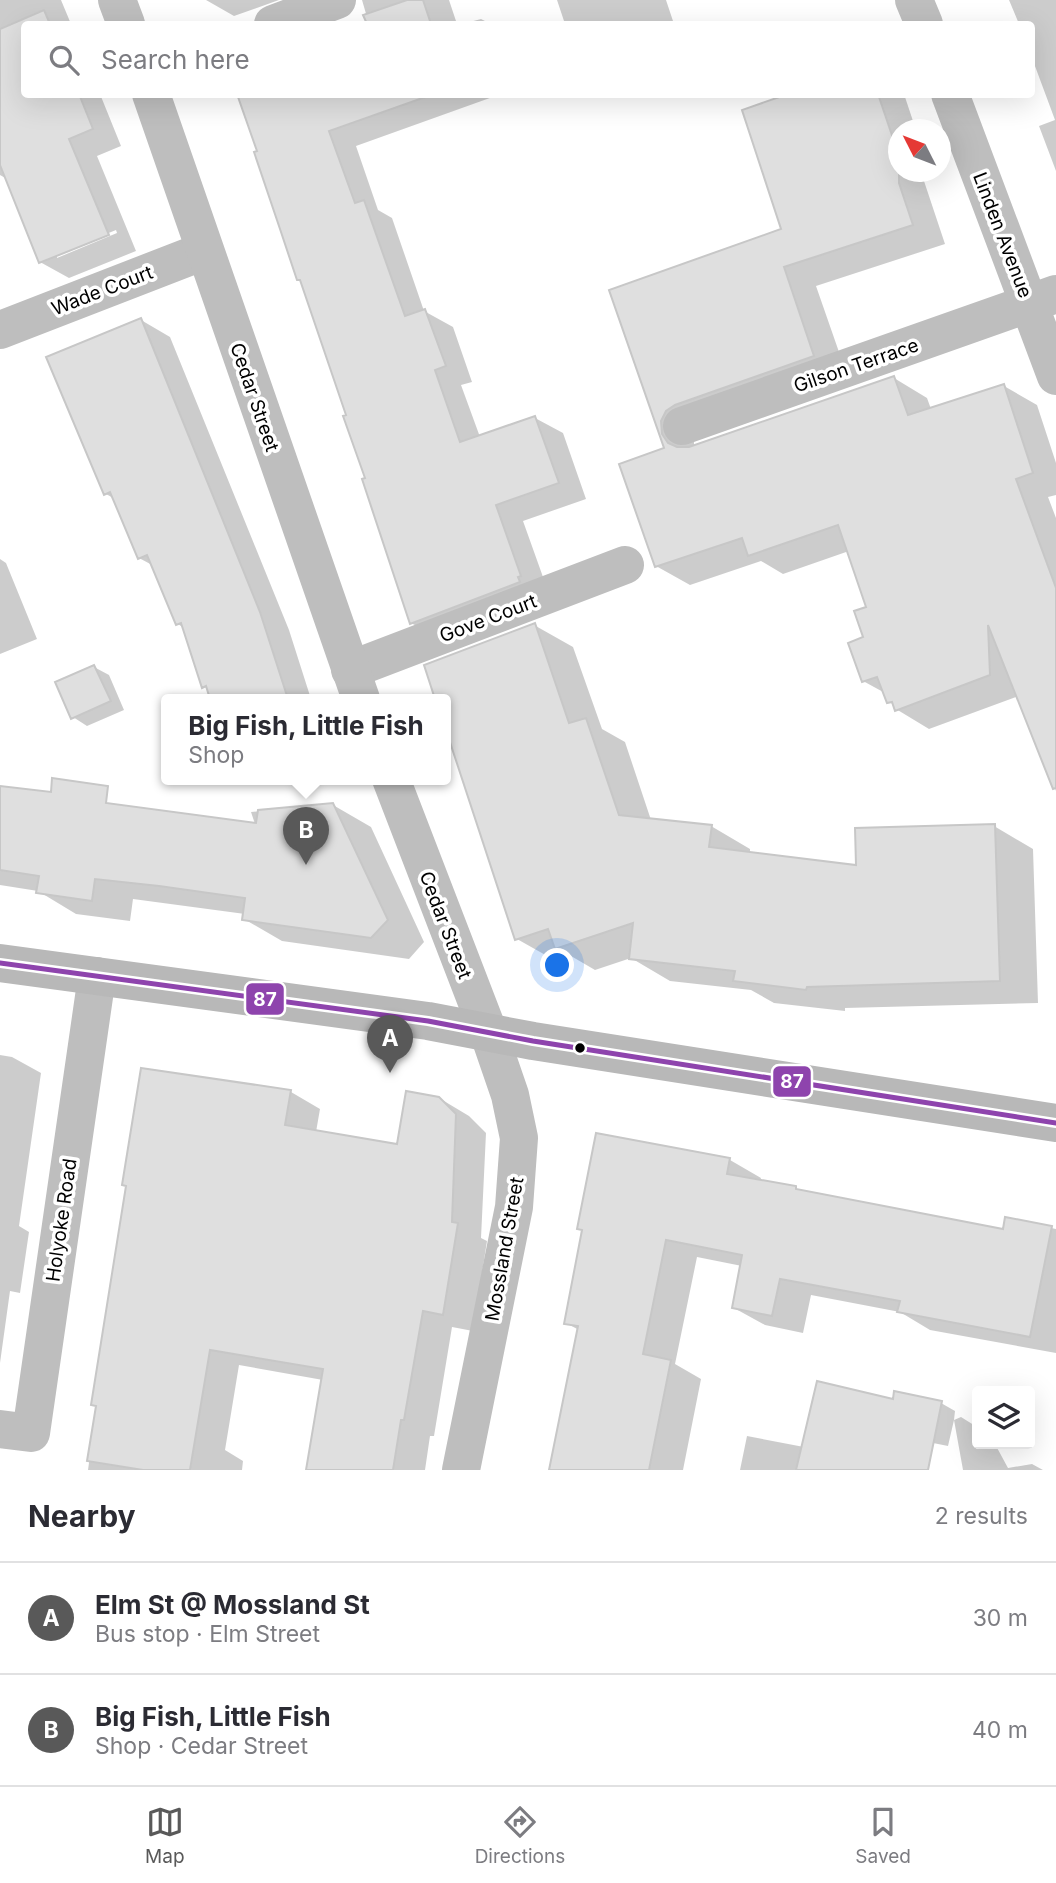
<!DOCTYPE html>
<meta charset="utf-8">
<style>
body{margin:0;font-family:Inter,sans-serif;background:#f2f2f3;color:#2b2b33}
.controls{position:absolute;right:21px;bottom:21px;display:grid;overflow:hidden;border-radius:7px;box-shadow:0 7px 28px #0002}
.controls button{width:63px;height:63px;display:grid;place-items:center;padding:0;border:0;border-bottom:2px solid #e1e1e2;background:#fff;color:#2b2b33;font:35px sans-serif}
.compass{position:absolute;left:888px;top:119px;width:63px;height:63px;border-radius:50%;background:#fff;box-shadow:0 7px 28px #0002;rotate:312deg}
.you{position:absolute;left:558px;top:966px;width:24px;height:24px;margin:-18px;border:5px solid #fff;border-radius:50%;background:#1a73e8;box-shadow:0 0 0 10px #1a73e833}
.badge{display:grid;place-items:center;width:46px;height:46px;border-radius:50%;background:#595959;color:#fff;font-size:23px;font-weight:700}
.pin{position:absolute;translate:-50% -58px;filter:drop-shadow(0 2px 4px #0008)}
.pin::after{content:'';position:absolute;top:37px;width:24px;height:21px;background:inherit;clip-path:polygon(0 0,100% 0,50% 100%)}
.popup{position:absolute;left:161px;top:694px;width:290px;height:91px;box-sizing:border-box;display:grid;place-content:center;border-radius:7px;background:#fff;filter:drop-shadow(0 2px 5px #0005);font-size:23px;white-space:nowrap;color:#7c7c81}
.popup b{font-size:26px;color:#2b2b33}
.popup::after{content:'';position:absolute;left:50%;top:100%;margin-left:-14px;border:14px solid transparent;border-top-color:#fff}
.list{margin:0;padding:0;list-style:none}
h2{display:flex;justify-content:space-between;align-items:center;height:91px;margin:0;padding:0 28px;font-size:30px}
h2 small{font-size:23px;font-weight:400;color:#7c7c81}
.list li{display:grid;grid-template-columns:46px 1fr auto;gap:21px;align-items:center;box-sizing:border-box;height:112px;padding:0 28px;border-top:2px solid #e1e1e2}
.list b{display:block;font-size:26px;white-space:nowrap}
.list p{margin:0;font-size:23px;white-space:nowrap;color:#7c7c81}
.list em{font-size:23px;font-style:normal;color:#7c7c81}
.icon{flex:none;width:38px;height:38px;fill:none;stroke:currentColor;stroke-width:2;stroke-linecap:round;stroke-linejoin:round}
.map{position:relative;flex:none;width:1056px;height:1470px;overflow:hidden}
.search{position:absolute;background:#fff;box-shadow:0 7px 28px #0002;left:21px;right:21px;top:21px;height:77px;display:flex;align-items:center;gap:18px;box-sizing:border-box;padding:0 24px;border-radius:7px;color:#7c7c81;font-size:26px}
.sheet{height:315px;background:#fff}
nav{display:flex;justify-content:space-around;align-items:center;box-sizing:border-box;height:98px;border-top:2px solid #e1e1e2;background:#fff;font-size:19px;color:#7c7c81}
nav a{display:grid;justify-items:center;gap:4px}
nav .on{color:#595959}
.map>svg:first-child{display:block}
.shadow{fill:#0003;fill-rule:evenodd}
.building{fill:#dfdfdf;stroke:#c7c7c7;stroke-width:2}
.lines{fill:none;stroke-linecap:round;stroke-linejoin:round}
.minor{stroke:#bebebe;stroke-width:38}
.tertiary{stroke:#bebebe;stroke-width:38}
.secondary{stroke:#b8b8b8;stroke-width:38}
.bus-1-casing{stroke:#fff;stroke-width:10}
.bus-1{stroke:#8e44ad;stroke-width:5}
.bus-dot{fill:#000;stroke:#fff;stroke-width:2.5}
.labels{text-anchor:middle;stroke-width:7;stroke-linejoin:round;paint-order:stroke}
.street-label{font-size:19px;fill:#000;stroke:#fff}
.line-badge{stroke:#fff;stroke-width:2.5}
.badge-label{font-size:19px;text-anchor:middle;font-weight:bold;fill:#fff}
</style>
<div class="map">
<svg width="1056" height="1470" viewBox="0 0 1056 1470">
<rect width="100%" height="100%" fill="#fff"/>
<!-- shadow -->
<path class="shadow" d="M0 0H61L71 24H24V94H100L121 146 97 156 136 251 69 278 40 262 7 179 0 175ZM116 230 117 233 57 258V254Z
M206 0H279L234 16Z
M362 0H449L457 24H369Z
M557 0H666L674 24H565Z
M1009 0H1056V171L1039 126 1055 120 1032 58V24H1019Z
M481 19 491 24H462Z
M242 94H501L356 146 378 210 392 218 424 311 453 327 472 382 461 385 480 437 535 418 563 433 586 499 523 521 548 591 439 638 411 623 349 416Z
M793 94H904L916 130H898V172H930L931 175 923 178 945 244 816 286 847 375 686 438 694 442V447L894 378 927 398 931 409 1004 386 1037 405 1056 463V495L1048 497 1056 518V791L1019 696 929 729 896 709 895 705 889 702 885 693 863 681 868 608 849 551 783 574 761 561 690 585 656 566 666 449 611 291 784 230Z
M141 320 170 337 289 630 311 699H212L209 689 204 686 184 628 178 624 154 566 139 558 115 499 106 494Z
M0 559 6 563 37 639 0 654Z
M534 625 573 647 602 729 625 742 651 820 711 826 750 849V854L858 867 994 826 1033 849 1038 1003 845 1008V1011L774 1003 751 990 670 981 631 958 595 970 571 956 556 961 517 939Z
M94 667 109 675 124 710 87 726 73 717Z
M0 787 63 813 255 824 251 812 333 805 371 827 424 942 409 959 282 941 244 919 245 914 133 899 130 921 76 914 38 891 0 885Z
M0 1055 12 1057 41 1073 19 1226 29 1232 20 1293 10 1291 0 1363Z
M143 1070 291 1092 320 1109 316 1132 398 1146 439 1098 469 1116 486 1133 481 1238 487 1241 473 1331 452 1327 434 1436H430L425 1470H308L323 1380 239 1365 225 1450 243 1461 242 1470H88Z
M597 1135 730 1160 761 1178 760 1182 1004 1231 1007 1219 1056 1229V1353L930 1330 900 1312 811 1295 803 1333 765 1325 734 1308 742 1266 697 1257 675 1364 701 1379 683 1470H551L579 1330 566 1323 584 1231Z
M941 1403 955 1411 954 1420 961 1417 977 1427V1444H995L1008 1468 1032 1464 1043 1470H963L954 1420 948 1446 903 1437Z
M747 1436 825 1451 855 1470H740Z"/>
<!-- building -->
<path class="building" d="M407 0H423L431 24H367L363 15Z
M44 10 50 24H24V94H79L93 129 69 139 109 235 39 263 0 165V29Z
M237 94H434L329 131 355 203 364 200 405 316 425 309 446 366 435 370 460 442 535 416 559 483 496 505 521 576 518 577 520 582 410 624 362 479 365 478 343 416 346 415 300 280H297L280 229 254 152 257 151Z
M788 94H878L899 156V183L913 225 784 267 814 356 675 405 666 411 661 421 662 434 668 443 677 447H689L894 376 908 415 1004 384 1033 473 1016 479 1056 588V788L1053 789 988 625 990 675 895 711 892 702 887 703 877 677 862 682 848 643 863 637 854 611 866 607 838 525 748 556 742 538 655 567 619 464 664 448 609 290 781 229 742 110Z
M141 318 260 612 288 699H210L206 686 202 688 181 623 176 625 147 555 138 559 110 492 104 495 46 357Z
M535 623 569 723 586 718 619 815 712 825 709 847 856 865 855 828 995 824 1000 981 807 987 806 990 733 981 735 971 629 959 633 923 555 949 548 929 515 940 446 730V699H435L424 665Z
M94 665 111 701 71 719 55 682Z
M52 778 108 786 106 803 256 823 258 810 333 803 388 920 371 938 242 920 245 898 159 886 95 879 92 901 36 893 39 876 0 870V786L51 792Z
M141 1068 291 1090 285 1125 397 1144 406 1091 439 1097 456 1114 452 1222 458 1223 443 1315 423 1311 404 1420H401L393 1470H306L323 1369 210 1350 190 1470H143L87 1461 96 1406 91 1405 126 1186 122 1185Z
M596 1133 730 1158 727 1174 796 1186V1189L1003 1229 1005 1217 1052 1226 1030 1337 897 1312 900 1301 780 1279 772 1316 732 1308 742 1255 666 1240 643 1354 671 1360 649 1470H549L578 1326 564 1324 582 1230 577 1229Z
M817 1381 893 1399 894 1391 942 1401 928 1470H796Z"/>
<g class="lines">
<!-- minor -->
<path class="minor" d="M914 0 924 24
M273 24 337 0
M950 94 1056 376
M0 330 204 251
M682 426 1056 294
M350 670 625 565
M0 1429 31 1433 97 976"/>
<!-- tertiary -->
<path class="tertiary" d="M117 0 126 24
M151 94 361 699
M391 779 488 1031 510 1095 519 1138 514 1207 461 1470"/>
<!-- secondary -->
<path class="secondary" d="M0 963 428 1021 533 1041 1056 1123"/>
<defs>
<path id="bus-1" d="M0 963 428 1021 533 1041 1056 1123"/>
</defs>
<!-- bus-1 casing -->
<use href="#bus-1" class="bus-1-casing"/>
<!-- bus-1 -->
<use href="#bus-1" class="bus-1"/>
</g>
<!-- markers -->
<circle class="bus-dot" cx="580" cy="1048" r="6"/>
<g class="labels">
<!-- street labels -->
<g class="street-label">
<text transform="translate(1003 235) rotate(69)" y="7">Linden Avenue</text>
<text transform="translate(102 290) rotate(-21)" y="7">Wade Court</text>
<text transform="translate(856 365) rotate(-19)" y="7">Gilson Terrace</text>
<text transform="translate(255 397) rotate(71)" y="7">Cedar Street</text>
<text transform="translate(488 618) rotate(-21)" y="7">Gove Court</text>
<text transform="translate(446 925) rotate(69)" y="7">Cedar Street</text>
<text transform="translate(61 1220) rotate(-82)" y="7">Holyoke Road</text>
<text transform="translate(504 1249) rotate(-80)" y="7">Mossland Street</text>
</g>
</g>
<g class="line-badge">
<rect x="245" y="982" width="40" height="34" rx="7" fill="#8e44ad"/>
<rect x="772" y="1065" width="40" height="33" rx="7" fill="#8e44ad"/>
</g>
<g class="badge-label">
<text x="265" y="1006">87</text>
<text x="792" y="1088">87</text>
</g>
</svg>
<div class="controls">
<button><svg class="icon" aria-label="layers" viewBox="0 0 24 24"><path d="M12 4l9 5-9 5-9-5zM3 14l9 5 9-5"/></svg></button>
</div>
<svg class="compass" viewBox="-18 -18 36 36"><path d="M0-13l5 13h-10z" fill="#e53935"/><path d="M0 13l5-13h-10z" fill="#7c7c81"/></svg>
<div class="you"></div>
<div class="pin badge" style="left:390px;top:1073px">A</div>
<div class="pin badge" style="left:306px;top:865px">B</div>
<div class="popup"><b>Big Fish, Little Fish</b>Shop</div>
<div class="search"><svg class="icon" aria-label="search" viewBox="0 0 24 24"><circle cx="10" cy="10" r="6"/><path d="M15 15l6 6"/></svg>Search here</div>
</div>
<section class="sheet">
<h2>Nearby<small>2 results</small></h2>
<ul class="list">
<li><span class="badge">A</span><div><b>Elm St @ Mossland St</b><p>Bus stop · Elm Street</p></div><em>30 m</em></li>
<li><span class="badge">B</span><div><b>Big Fish, Little Fish</b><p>Shop · Cedar Street</p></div><em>40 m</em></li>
</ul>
</section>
<nav>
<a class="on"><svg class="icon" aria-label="map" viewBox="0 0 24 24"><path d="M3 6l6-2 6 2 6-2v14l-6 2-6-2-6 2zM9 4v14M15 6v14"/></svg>Map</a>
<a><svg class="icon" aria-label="directions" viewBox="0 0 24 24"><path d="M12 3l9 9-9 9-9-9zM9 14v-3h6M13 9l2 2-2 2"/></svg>Directions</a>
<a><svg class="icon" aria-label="saved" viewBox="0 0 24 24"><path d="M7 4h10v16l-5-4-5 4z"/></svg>Saved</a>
</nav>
